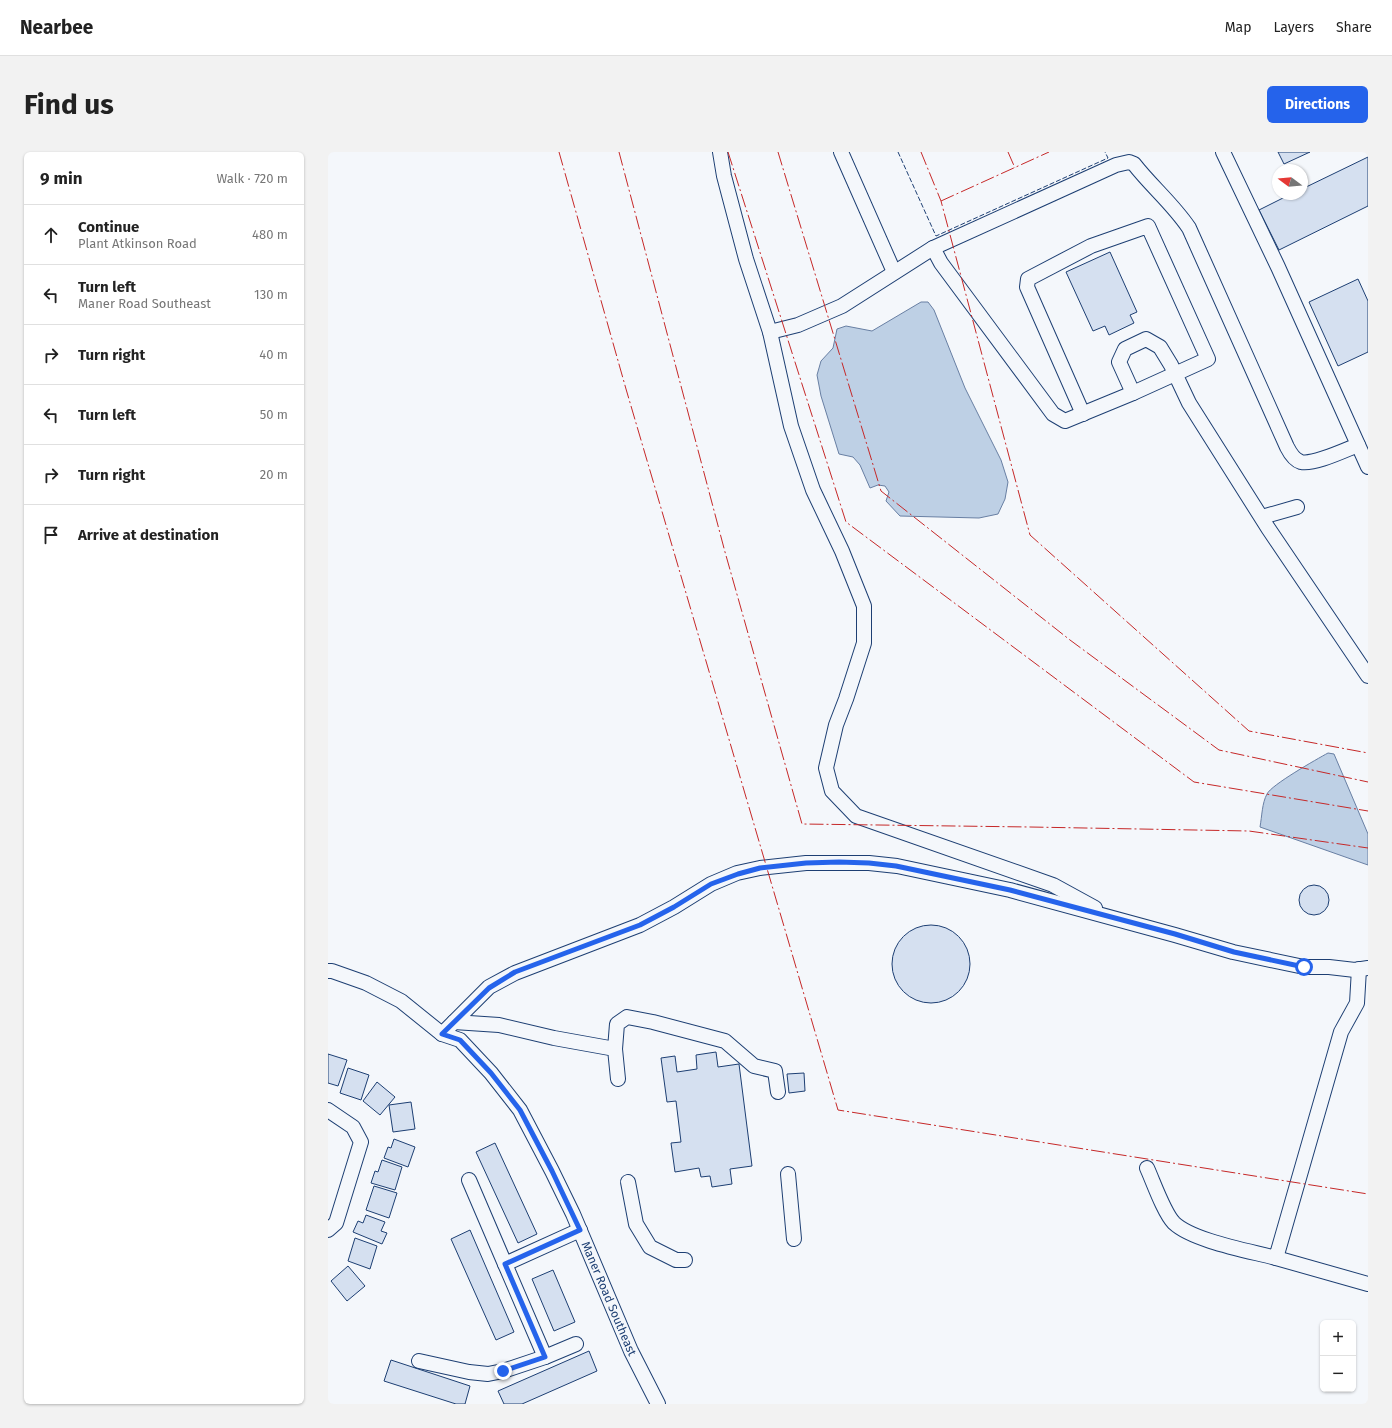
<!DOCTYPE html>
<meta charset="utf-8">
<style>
body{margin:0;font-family:"Fira Sans",sans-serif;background:#f2f2f2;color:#222}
.controls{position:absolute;right:12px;bottom:12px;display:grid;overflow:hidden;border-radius:6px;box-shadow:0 1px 3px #0004}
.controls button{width:36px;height:36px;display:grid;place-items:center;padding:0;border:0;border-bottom:1px solid #e0e0e0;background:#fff;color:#222;font:20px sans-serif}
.compass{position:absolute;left:944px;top:12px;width:36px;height:36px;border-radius:50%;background:#fff;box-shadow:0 1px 3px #0004;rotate:286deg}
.stop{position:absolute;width:12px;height:12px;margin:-9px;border:3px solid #2563eb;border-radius:50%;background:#fff}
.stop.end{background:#2563eb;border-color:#fff;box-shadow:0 1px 4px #0008}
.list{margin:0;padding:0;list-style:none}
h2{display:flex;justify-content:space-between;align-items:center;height:52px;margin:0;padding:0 16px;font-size:17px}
h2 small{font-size:13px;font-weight:400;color:#767676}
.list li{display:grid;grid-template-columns:26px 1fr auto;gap:12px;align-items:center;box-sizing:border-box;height:60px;padding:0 16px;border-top:1px solid #e0e0e0}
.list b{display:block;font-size:15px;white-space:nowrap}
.list p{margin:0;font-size:13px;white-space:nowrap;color:#767676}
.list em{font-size:13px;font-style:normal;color:#767676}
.icon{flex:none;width:22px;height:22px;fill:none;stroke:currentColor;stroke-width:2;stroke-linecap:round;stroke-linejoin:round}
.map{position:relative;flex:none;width:1040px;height:1252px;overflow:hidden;border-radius:6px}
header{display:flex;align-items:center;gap:24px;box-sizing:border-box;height:56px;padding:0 20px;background:#fff;border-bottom:1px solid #e0e0e0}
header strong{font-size:19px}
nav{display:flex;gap:22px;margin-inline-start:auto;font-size:14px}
.intro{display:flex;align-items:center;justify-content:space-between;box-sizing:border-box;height:96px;padding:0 24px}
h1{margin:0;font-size:28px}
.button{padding:10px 18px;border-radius:6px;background:#2563eb;color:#fff;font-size:14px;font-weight:700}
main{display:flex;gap:24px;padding:0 24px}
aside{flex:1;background:#fff;border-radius:6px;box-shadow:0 1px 3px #0004}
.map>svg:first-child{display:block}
.water{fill:#bed0e5;stroke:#687fa3}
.building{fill:#d5e0f0;stroke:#1d3f73}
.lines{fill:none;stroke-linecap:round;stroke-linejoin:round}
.minor-casing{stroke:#1d3f73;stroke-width:16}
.minor{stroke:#f4f7fb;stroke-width:14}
.fence{stroke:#1d3f73;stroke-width:1;stroke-dasharray:5 2;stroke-linecap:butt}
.power{stroke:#c62828;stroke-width:1;stroke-dasharray:14 3 2 3;stroke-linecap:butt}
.route{stroke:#2563eb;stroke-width:5}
.labels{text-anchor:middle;stroke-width:3;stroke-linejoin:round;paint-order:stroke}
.street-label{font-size:12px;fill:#1d3f73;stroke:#f4f7fb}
</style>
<header>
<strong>Nearbee</strong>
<nav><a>Map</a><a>Layers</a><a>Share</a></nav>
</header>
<div class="intro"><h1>Find us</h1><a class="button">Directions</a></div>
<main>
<aside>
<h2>9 min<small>Walk · 720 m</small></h2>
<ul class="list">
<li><svg class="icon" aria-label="ahead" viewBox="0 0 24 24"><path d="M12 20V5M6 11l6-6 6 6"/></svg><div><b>Continue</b><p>Plant Atkinson Road</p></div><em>480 m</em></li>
<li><svg class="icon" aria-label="left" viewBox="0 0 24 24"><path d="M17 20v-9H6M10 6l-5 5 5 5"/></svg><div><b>Turn left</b><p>Maner Road Southeast</p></div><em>130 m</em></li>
<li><svg class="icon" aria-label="right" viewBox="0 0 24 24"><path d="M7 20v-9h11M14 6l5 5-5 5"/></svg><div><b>Turn right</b></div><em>40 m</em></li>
<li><svg class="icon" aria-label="left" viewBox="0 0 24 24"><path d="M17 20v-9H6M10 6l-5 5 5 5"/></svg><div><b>Turn left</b></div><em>50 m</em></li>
<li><svg class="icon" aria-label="right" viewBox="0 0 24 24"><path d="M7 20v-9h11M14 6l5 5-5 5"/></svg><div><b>Turn right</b></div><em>20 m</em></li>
<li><svg class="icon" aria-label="arrive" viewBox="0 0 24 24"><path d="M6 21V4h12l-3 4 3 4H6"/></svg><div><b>Arrive at destination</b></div></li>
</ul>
</aside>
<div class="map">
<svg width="1040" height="1252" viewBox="0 0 1040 1252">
<rect width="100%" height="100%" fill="#f4f7fb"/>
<!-- water -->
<path class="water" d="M593 150H600L606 158 637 236 673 308 680 330 677 347 670 362 651 366 572 364 558 349 561 340 557 334 550 333 542 336 532 313 525 305 511 302 493 244 489 223 493 209 505 196 509 177 518 174 544 179Z
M1000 601 1006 602 1040 682V713L932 675C934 664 934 651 939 642 943 633 989 607 1000 601Z"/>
<!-- building -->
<path class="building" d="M950 0H982L956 12Z
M1040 5V54L951 98 931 58 963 42H974V37Z
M782 100 809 160 802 163 806 171 781 183 777 174 765 179 738 120Z
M1030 127 1040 149V200L1010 214 981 150Z
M971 748a15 15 0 1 1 30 0a15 15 0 1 1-30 0Z
M564 812a39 39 0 1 1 78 0a39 39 0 1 1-78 0Z
M388 900 390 915 411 912 424 1014 402 1017 404 1032 384 1035 382 1024 373 1025 371 1016 347 1020 343 991 353 990 348 949 339 950 333 906 347 904 349 920 369 917 368 903Z
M0 902 19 908 10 934 0 931Z
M20 916 41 923 33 948 12 941Z
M476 921 477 939 461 941 459 922Z
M49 930 67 945 52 963 35 949Z
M83 950 87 977 65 980 61 953Z
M66 987 87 995 80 1015 56 1006 60 995 63 996Z
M167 991 209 1082 190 1091 148 1000Z
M54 1008 74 1015 67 1038 43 1031 47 1019 50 1020Z
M46 1034 69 1041 61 1066 38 1058Z
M38 1063 57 1070 53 1079 59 1081 54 1092 25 1080 30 1069 35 1071Z
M142 1078 186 1180 168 1188 123 1087Z
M27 1086 49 1094 42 1117 20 1109Z
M20 1114 37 1134 19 1149 3 1129Z
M225 1118 247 1170 226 1179 204 1127Z
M261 1199 269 1219 194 1252H176L170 1239Z
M63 1208 142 1234 137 1252H128L56 1229Z"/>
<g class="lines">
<defs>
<g id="minor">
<path d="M392 0 396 24 418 107 442 180 463 274 485 338 514 399 536 454V491L518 547 508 573 498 616 504 639 528 664 725 733 767 756"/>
<path d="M513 0 566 120"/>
<path d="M895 0 950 115 1040 315"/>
<path d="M605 96 613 111 725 262 737 269 805 241"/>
<path d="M442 180 470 173 514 154 605 96 788 13 801 10 806 12C823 34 845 52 861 76L959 295C962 301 966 308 973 310 986 313 1017 298 1030 293"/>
<path d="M755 262 699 135 700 127 763 94 820 74 880 207 805 241 791 210 797 197 818 187 832 195 843 213 861 251 940 376 1040 524"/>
<path d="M934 365 969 355"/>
<path id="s1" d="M0 819H4L38 831 73 849 114 882 132 888 163 921 192 958 224 1019 245 1062 303 1199 330 1252"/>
<path d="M126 870 171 873 226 886 287 897 290 927"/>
<path d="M114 882 161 835 187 821 312 773 346 755 383 732 409 721 432 716 478 711H541L569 714 682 738 847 783 905 800 976 815H1001L1027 818 1040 816"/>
<path d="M287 897 289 872 299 865 325 870 397 889 426 914 447 919 450 940"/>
<path d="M0 958 25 975 33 990 8 1071 0 1078"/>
<path d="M819 1016C825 1029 836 1061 846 1071 865 1089 922 1099 948 1106L1013 880 1029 851 1031 817"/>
<path d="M460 1022 466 1087"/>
<path d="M141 1028 177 1112 252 1078"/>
<path d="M300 1030 308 1072 322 1095 348 1108H357"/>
<path d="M948 1106 1040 1132"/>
<path d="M177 1112 217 1205"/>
<path d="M91 1209 141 1220 160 1222 175 1219 217 1205 248 1192"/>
</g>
</defs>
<!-- minor casing -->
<use href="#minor" class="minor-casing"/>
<!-- minor -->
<use href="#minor" class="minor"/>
<!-- fence -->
<path class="fence" d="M570 0 608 84 780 6 777 0"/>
<!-- power -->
<path class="power" d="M231 0 298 237 510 958 1040 1042
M291 0 397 400 474 672 702 675 921 679 1040 696
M400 0 518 370 866 630 1040 659
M450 0 553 339 742 488 891 598 1040 630
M593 0 613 49 702 383 921 579 1040 601
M680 0 687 16
M613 49 721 0"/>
</g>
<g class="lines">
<!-- route -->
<path class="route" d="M175 1219 217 1205 177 1112 252 1078 224 1019 192 958 163 921 132 888 114 882 161 836 187 820 312 773 346 755 383 732 410 722 432 716 478 711 511 710 541 711 568 714 682 738 847 782 906 800 976 815"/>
</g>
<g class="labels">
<!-- street labels -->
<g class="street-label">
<text dy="4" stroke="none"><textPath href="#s1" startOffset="452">Maner Road Southeast</textPath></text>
</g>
</g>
</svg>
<div class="controls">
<button>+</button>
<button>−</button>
</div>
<svg class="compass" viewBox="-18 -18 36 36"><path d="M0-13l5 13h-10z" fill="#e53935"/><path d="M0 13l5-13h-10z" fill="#767676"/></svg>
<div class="stop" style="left:976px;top:815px"></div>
<div class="stop end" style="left:175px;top:1219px"></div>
</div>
</main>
